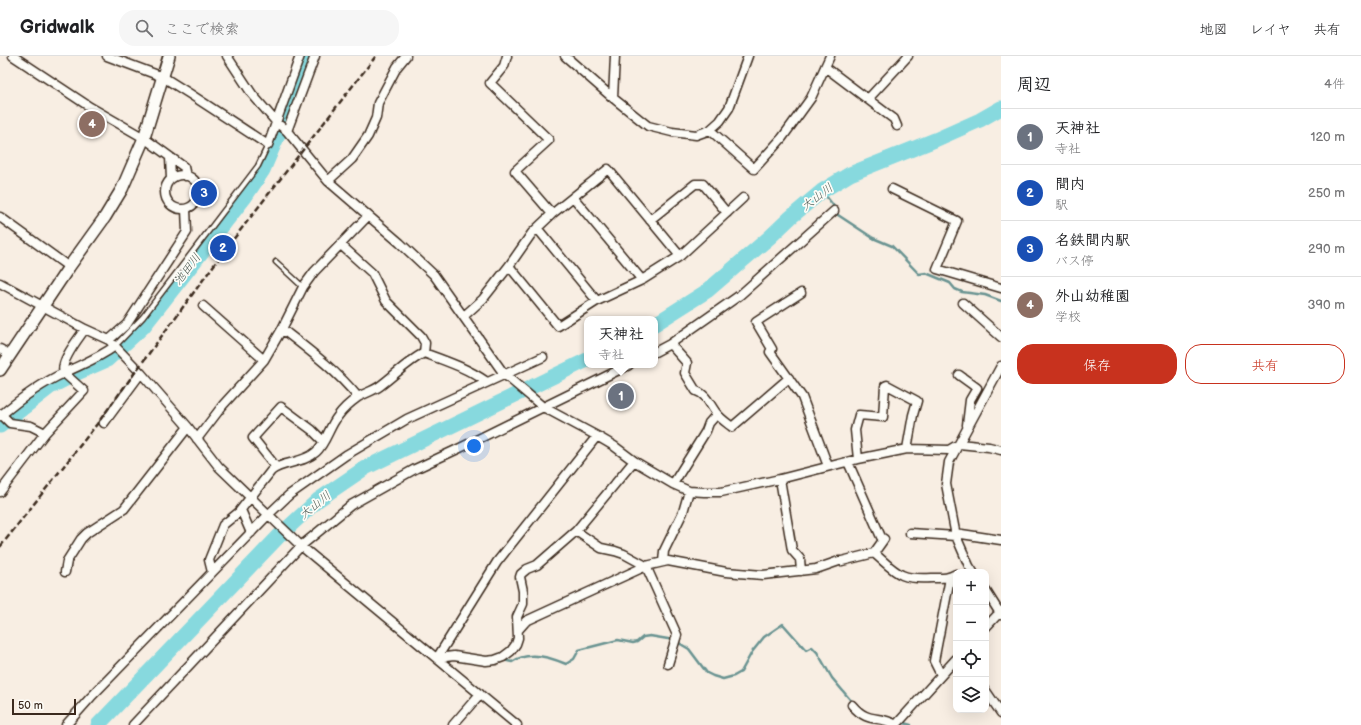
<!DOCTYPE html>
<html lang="ja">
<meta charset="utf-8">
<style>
body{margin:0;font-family:"Balsamiq Sans","Klee One",sans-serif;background:#f6f6f6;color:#202124}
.controls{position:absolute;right:12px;bottom:12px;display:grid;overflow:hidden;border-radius:8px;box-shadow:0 4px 16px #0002}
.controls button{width:36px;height:36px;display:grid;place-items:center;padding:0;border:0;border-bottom:1px solid #e0e0e0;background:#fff;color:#202124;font:20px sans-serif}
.scale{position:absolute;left:12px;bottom:10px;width:64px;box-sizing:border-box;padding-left:4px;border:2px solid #3b2a1e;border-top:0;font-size:11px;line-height:14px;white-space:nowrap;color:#3b2a1e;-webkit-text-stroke:3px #fdfcf7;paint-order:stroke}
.you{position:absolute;left:474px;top:390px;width:14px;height:14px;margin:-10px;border:3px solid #fff;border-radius:50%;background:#1a73e8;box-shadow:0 0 0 6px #1a73e833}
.badge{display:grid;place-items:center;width:26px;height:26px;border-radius:50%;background:#c8321e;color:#fff;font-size:13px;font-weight:700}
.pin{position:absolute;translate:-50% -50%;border:2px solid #fff;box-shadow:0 1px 4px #0006}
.popup{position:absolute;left:584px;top:260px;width:74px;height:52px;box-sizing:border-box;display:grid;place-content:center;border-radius:8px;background:#fff;filter:drop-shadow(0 1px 3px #0005);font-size:13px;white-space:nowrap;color:#757577}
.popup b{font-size:15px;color:#202124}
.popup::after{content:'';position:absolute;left:50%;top:100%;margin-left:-8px;border:8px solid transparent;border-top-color:#fff}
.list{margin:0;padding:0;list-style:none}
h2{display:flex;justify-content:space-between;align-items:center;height:52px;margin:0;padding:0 16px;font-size:17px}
h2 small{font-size:13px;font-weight:400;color:#757577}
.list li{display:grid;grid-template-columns:26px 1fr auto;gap:12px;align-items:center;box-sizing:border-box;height:56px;padding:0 16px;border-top:1px solid #e0e0e0}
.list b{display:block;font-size:15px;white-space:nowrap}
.list p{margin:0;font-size:13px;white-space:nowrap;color:#757577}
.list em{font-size:13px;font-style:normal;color:#757577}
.actions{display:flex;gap:8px;padding:12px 16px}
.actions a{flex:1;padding:9px 0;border:1px solid #c8321e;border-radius:16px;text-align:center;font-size:14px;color:#c8321e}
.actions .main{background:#c8321e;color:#fff}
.icon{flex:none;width:22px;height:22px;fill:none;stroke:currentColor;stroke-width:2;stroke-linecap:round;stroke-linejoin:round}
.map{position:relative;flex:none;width:1001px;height:669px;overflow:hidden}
header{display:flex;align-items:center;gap:24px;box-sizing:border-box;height:56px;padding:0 20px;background:#fff;border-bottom:1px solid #e0e0e0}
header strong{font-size:19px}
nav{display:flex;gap:22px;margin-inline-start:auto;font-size:14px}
.search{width:280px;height:36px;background:#f6f6f6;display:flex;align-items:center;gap:10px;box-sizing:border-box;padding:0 14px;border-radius:16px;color:#757577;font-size:15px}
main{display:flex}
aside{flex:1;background:#fff}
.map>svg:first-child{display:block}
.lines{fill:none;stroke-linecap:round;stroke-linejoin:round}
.stream{stroke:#699391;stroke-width:2.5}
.river{stroke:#87d9de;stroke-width:15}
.lane-casing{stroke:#3b2a1e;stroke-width:7}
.street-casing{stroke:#3b2a1e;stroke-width:11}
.secondary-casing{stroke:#3b2a1e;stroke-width:14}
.lane{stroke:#fdfcf7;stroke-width:4}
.street{stroke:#fdfcf7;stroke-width:8}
.secondary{stroke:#fdfcf7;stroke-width:11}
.rail{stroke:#3b2a1e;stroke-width:2.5;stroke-dasharray:6 3;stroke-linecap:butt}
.labels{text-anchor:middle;stroke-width:3.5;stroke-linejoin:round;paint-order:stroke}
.water-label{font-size:12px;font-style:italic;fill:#525f58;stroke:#fdfcf7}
</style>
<header>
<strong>Gridwalk</strong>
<div class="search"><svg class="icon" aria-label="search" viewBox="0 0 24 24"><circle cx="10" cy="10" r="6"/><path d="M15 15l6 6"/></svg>ここで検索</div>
<nav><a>地図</a><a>レイヤ</a><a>共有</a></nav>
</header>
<main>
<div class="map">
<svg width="1001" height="669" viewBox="0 0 1001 669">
<rect width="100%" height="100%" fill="#f8eee3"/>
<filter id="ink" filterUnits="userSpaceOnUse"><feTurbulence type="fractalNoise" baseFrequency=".025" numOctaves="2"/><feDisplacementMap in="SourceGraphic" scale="8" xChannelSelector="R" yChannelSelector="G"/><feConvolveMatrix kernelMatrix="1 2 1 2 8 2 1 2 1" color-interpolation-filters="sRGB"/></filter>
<g filter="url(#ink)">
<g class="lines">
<!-- stream -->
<path class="stream" d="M822 135 833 149 838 159 873 182 892 190 919 218 926 217 950 227 955 233 962 236 985 239 1001 245
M503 604 512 606C528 594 550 601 566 608L574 603 579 594 618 584 633 587 637 586 643 581 650 580 674 584 689 593 707 617 713 620 723 623 734 620 741 616 752 596 764 581 783 568 806 594 812 591 817 596 832 622 853 647
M900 666 911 669"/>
<!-- river -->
<path class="river" d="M655 268 707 235 770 181 791 161 822 135 850 118 935 84 980 64 1001 52
M0 370 50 331 75 318 107 304 143 271 245 141 263 114 288 56 310 0
M98 669 280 479 318 444 365 412 587 304"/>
<defs>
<path id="lane" d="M276 206 303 231
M115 290 143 261 258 110 268 89"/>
<path id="street" d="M13 0 90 51 144 82 184 111 186 120
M107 0 163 21 190 38 268 89 300 0
M227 0 252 38 277 67 287 75 328 125 400 187 434 219 504 318 543 351 597 380 614 390 634 405 673 428 689 435 704 436H721L780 423 858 403 907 393 949 394 959 388 989 391 1001 394
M507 0 504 10 490 27 549 84 515 115 552 158
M565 0 613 42
M615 0 613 42 648 70 672 76 696 79 710 74 720 65 729 52 748 0
M825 11 894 63 897 70
M868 43 908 0
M710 74 754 113 782 82 811 42 830 0
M287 75 315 0
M170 101 171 123
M165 136a17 17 0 1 1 34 0a17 17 0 1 1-34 0Z
M328 125 352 103 368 80 376 62 378 47 397 11 406 0
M892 133 957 165 937 213 1001 232
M573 141 642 224
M0 161 69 211
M650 164 695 128H703L727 157
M537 172 597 245
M341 189 372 217 386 245 421 280 425 287 424 297
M509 210 558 270 597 245 642 224 680 200 743 142
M0 227 85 273 109 284 141 317 188 371 219 411 301 490 517 669
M801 237 756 266 772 293 770 296 802 341 828 410
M963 247 1001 281
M203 250 264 304
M464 260 483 243 509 210 532 177 552 158 608 113 680 200
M282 273C309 294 336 314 358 341
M109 284 127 268 187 176 186 153
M670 288 687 307 685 317 696 335C707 338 710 350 717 358 721 363 727 367 732 371L789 322
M0 293 11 299
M655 296 670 288 740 239 834 155
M959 319 977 332 970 344 967 369
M1 358 10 367 31 370 45 377
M0 360C20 343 40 328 64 317 82 308 99 302 115 290
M104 367 141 317
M197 383 223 349 264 304 282 273 303 231 314 216 368 160
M858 403 855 374 859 359 883 361 885 330 887 329 917 345 913 359 907 393
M276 411 253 382 281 351 312 374 323 385
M780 423 792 494 800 503 801 515
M673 428 706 375 709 367 717 358
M0 436 45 377 84 335 64 317C59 306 79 282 85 273
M241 454 251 477
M576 475 601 492 615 495 624 498 646 510 677 579 668 608
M910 477 956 480
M955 477 1001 484
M874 497C897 517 899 524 932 522 941 522 948 523 956 518
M663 506 664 495 683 456 689 435
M65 516 67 505 81 483 87 477 124 453 188 371
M212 516 209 504 223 469 239 456 271 415C282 405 303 408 316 396 326 387 329 371 338 360 343 353 351 346 358 341 365 337 373 335 380 330 395 319 408 305 424 297 446 305 467 312 487 326
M973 516 969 510 956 480 946 428 949 406 1001 310
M986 535 1001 559
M986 571 1001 555
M518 574 526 565 646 510 668 505 726 516 763 519 816 513 839 505H842L874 497 884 483 881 481 848 406
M437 602 454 600 486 605 495 604 503 601 511 595 516 588 518 582 517 561 523 548V535L520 521 521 518 527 513 537 509 576 475 634 405
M437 602 497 506 597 380
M941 619 934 605 950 522
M986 635 1001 657
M852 649C869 669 878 658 896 669
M66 669 91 641 269 458 289 439 346 399 407 363 543 301
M133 669 301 490 351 449 415 413 460 392 629 309
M453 669 480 638
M896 669 956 603"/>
<path id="secondary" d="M0 314 69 211 105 161 122 133 144 82 169 0"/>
</defs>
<!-- lane casing -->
<use href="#lane" class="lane-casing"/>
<!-- street casing -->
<use href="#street" class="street-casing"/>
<!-- secondary casing -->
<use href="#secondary" class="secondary-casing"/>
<!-- lane -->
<use href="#lane" class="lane"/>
<!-- street -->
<use href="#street" class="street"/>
<!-- secondary -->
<use href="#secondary" class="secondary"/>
<!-- rail -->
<path class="rail" d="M0 491 97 368 225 194 376 0"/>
</g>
</g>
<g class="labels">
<!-- water labels -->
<g class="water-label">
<text transform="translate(817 141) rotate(-37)" y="4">大山川</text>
<text transform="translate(187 213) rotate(-52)" y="4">池田川</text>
<text transform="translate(315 449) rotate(-39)" y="4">大山川</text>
</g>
</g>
</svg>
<div class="controls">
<button>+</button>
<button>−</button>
<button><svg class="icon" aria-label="locate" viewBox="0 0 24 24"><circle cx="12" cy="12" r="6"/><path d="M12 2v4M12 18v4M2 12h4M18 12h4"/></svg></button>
<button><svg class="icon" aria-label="layers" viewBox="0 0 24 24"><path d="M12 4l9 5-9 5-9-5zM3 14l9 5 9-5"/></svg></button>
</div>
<div class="scale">50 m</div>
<div class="you"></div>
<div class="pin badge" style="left:621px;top:340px;background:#6b7280">1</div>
<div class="popup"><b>天神社</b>寺社</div>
<div class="pin badge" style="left:223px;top:192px;background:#1a4fb4">2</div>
<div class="pin badge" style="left:204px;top:137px;background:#1a4fb4">3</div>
<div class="pin badge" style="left:92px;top:68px;background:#8d6e63">4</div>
</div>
<aside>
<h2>周辺<small>4件</small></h2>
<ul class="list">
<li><span class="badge" style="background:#6b7280">1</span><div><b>天神社</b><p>寺社</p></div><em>120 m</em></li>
<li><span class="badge" style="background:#1a4fb4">2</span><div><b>間内</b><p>駅</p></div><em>250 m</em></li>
<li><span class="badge" style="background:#1a4fb4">3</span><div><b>名鉄間内駅</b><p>バス停</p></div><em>290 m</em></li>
<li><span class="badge" style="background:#8d6e63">4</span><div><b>外山幼稚園</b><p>学校</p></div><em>390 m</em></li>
</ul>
<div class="actions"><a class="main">保存</a><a>共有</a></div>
</aside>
</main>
